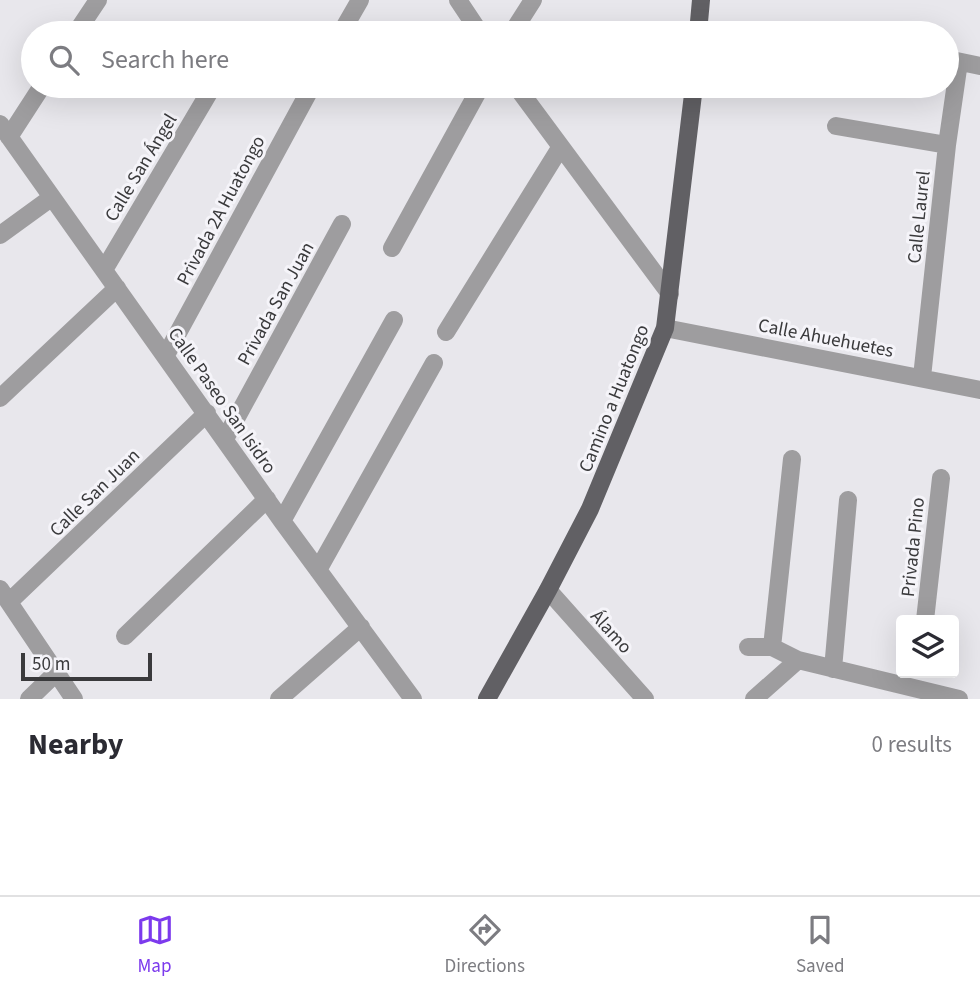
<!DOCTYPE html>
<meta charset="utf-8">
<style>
body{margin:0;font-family:"Source Sans 3",sans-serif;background:#f2f2f3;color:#2b2b33}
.controls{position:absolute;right:21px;bottom:21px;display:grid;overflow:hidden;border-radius:7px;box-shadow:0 7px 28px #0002}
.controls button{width:63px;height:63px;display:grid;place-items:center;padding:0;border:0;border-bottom:2px solid #e1e1e2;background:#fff;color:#2b2b33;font:35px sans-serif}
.scale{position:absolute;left:21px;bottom:18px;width:131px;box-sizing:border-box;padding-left:7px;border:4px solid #3a3a3c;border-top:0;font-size:19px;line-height:24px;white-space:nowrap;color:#3a3a3c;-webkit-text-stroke:5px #f5f4f9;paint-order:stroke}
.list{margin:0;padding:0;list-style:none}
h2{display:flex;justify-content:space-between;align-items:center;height:91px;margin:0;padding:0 28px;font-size:30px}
h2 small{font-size:23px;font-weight:400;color:#7c7c81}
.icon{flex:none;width:38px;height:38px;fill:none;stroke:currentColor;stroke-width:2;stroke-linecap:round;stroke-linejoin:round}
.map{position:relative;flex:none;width:980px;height:699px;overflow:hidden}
.search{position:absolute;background:#fff;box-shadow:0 7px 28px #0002;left:21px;right:21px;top:21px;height:77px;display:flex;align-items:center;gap:18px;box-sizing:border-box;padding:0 24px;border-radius:38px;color:#7c7c81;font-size:26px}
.sheet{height:196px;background:#fff}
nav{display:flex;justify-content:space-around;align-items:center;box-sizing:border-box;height:98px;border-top:2px solid #e1e1e2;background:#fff;font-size:19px;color:#7c7c81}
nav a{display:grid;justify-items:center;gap:4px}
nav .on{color:#7c3aed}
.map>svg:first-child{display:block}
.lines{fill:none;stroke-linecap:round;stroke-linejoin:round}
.minor{stroke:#9e9d9f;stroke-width:18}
.major{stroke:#616064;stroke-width:18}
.labels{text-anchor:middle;stroke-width:6;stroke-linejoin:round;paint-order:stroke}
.street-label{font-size:19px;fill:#3a3a3c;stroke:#f5f4f9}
</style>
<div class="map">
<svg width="980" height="699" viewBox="0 0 980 699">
<rect width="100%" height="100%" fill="#e8e7ec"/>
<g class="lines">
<!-- minor -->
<path class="minor" d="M458 0 480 33
M76 33 98 0
M341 33 360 0
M512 33 533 0
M947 59 980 66
M516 86 670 294
M0 124 282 521 413 699
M836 126 947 145
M9 137 42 86
M0 235 51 198
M392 248 481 86
M104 270 213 86
M665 328 980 390
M446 332 560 148
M166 355 312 86
M922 377 947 145 959 62
M0 398 117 288
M225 439 342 224
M282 521 394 320
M318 570 434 363
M0 589 74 699
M548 590 645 699
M9 602 207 413
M925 620 941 478
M125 636 267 499
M748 647H772L798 660 959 699
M772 647 792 459
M833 669 848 500
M29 699 57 672
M279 699 361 627
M754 699 798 660"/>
<!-- major -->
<path class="major" d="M698 33 701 0
M487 699 548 590 590 509 665 328 694 86"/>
</g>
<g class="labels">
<!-- street labels -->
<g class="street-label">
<text transform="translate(140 167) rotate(-59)" y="7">Calle San Ángel</text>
<text transform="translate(220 210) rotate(-62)" y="7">Privada 2A Huatongo</text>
<text transform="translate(918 217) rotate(-84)" y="7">Calle Laurel</text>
<text transform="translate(275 303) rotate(-61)" y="7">Privada San Juan</text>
<text transform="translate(826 337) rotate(11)" y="7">Calle Ahuehuetes</text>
<text transform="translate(613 398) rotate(-68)" y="7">Camino a Huatongo</text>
<text transform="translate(223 400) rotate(55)" y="7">Calle Paseo San Isidro</text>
<text transform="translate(94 492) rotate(-44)" y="7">Calle San Juan</text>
<text transform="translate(912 547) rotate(-84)" y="7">Privada Pino</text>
<text transform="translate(612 631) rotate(48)" y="7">Álamo</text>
</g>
</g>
</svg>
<div class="controls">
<button><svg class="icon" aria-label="layers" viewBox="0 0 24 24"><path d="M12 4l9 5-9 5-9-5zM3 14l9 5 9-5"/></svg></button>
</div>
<div class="scale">50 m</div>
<div class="search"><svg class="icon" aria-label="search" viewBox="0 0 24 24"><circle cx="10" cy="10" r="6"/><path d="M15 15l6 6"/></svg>Search here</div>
</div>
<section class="sheet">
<h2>Nearby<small>0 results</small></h2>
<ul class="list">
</ul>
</section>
<nav>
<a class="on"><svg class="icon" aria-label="map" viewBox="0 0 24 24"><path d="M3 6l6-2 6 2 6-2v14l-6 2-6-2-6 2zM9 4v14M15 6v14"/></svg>Map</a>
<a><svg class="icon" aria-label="directions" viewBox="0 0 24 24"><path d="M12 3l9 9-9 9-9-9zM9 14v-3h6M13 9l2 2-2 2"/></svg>Directions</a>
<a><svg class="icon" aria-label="saved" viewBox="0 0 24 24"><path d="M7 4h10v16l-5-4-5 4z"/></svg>Saved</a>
</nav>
